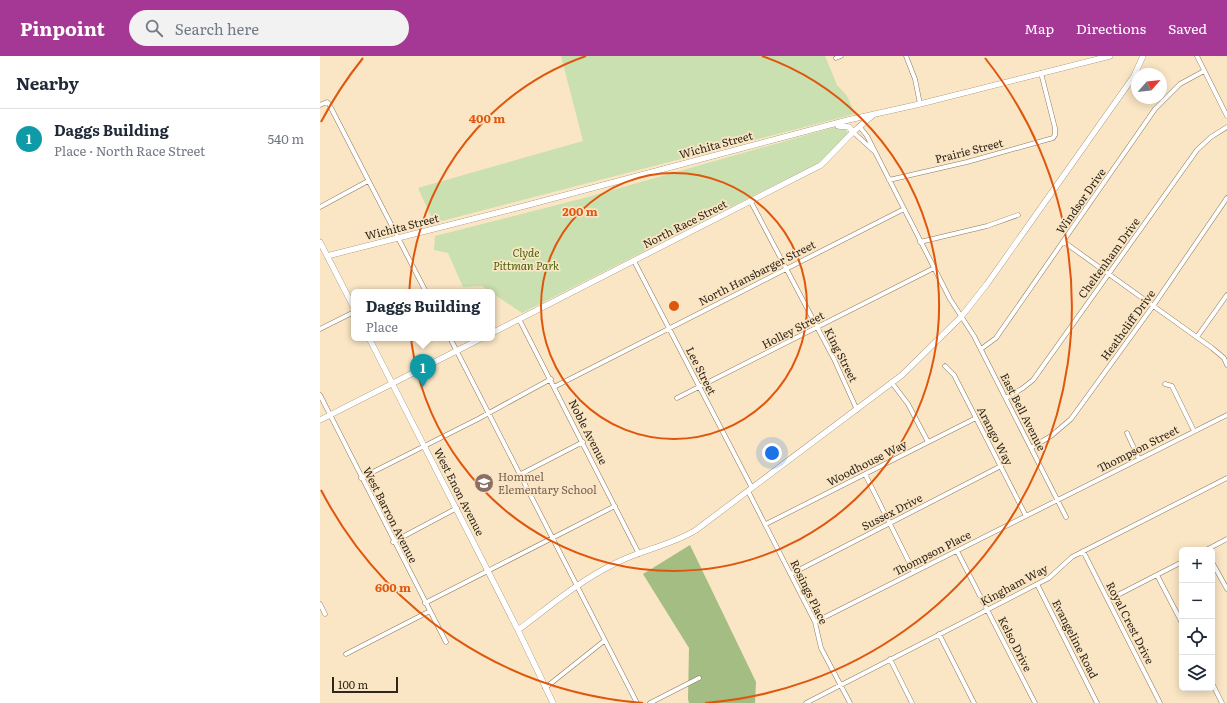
<!DOCTYPE html>
<meta charset="utf-8">
<style>
body{margin:0;font-family:Literata,serif;background:#f2f2f3;color:#1f2937}
.controls{position:absolute;right:12px;bottom:12px;display:grid;overflow:hidden;border-radius:6px;box-shadow:0 2px 10px #0003}
.controls button{width:36px;height:36px;display:grid;place-items:center;padding:0;border:0;border-bottom:1px solid #e0e1e3;background:#fff;color:#1f2937;font:20px sans-serif}
.compass{position:absolute;left:811px;top:12px;width:36px;height:36px;border-radius:50%;background:#fff;box-shadow:0 2px 10px #0003;rotate:63deg}
.scale{position:absolute;left:12px;bottom:10px;width:66px;box-sizing:border-box;padding-left:4px;border:2px solid #2f271b;border-top:0;font-size:11px;line-height:14px;white-space:nowrap;color:#2f271b;-webkit-text-stroke:3px #fae5c4;paint-order:stroke}
.you{position:absolute;left:452px;top:397px;width:14px;height:14px;margin:-10px;border:3px solid #fff;border-radius:50%;background:#1a73e8;box-shadow:0 0 0 6px #1a73e833}
.badge{display:grid;place-items:center;width:26px;height:26px;border-radius:50%;background:#a53795;color:#fff;font-size:13px;font-weight:700}
.pin{position:absolute;translate:-50% -33px;filter:drop-shadow(0 1px 2px #0008)}
.pin::after{content:'';position:absolute;top:21px;width:14px;height:12px;background:inherit;clip-path:polygon(0 0,100% 0,50% 100%)}
.popup{position:absolute;left:31px;top:233px;width:144px;height:52px;box-sizing:border-box;display:grid;place-content:center;border-radius:6px;background:#fff;filter:drop-shadow(0 1px 3px #0005);font-size:13px;white-space:nowrap;color:#747a83}
.popup b{font-size:15px;color:#1f2937}
.popup::after{content:'';position:absolute;left:50%;top:100%;margin-left:-8px;border:8px solid transparent;border-top-color:#fff}
.list{margin:0;padding:0;list-style:none}
h2{display:flex;justify-content:space-between;align-items:center;height:52px;margin:0;padding:0 16px;font-size:17px}
h2 small{font-size:13px;font-weight:400;color:#747a83}
.list li{display:grid;grid-template-columns:26px 1fr auto;gap:12px;align-items:center;box-sizing:border-box;height:60px;padding:0 16px;border-top:1px solid #e0e1e3}
.list b{display:block;font-size:15px;white-space:nowrap}
.list p{margin:0;font-size:13px;white-space:nowrap;color:#747a83}
.list em{font-size:13px;font-style:normal;color:#747a83}
.icon{flex:none;width:22px;height:22px;fill:none;stroke:currentColor;stroke-width:2;stroke-linecap:round;stroke-linejoin:round}
.map{position:relative;flex:none;width:907px;height:647px;overflow:hidden}
header{display:flex;align-items:center;gap:24px;box-sizing:border-box;height:56px;padding:0 20px;background:#a53795;color:#fff}
header strong{font-size:19px}
nav{display:flex;gap:22px;margin-inline-start:auto;font-size:14px}
.search{width:280px;height:36px;background:#f2f2f3;display:flex;align-items:center;gap:10px;box-sizing:border-box;padding:0 14px;border-radius:22px;color:#747a83;font-size:15px}
main{display:flex}
aside{flex:1;background:#fff}
.map>svg:first-child{display:block}
.green{fill:#cae0b0}
.forest{fill:#a3bd82}
.lines{fill:none;stroke-linecap:round;stroke-linejoin:round}
.street-casing{stroke:#8b785a;stroke-width:5}
.secondary-casing{stroke:#8b785a;stroke-width:6}
.street{stroke:#fff;stroke-width:4}
.secondary{stroke:#fff;stroke-width:5.5}
.ring{fill:none;stroke:#df560d;stroke-width:2}
.labels{text-anchor:middle;stroke-width:3.5;stroke-linejoin:round;paint-order:stroke}
.street-label{font-size:11px;fill:#2f271b;stroke:#fae5c4}
.park-label{font-size:11px;font-style:italic;fill:#456308;stroke:#fae5c4}
.education-label{font-size:11px;fill:#785e54;stroke:#fae5c4;text-anchor:start}
.centre{fill:#df560d;stroke:#fae5c4;stroke-width:2}
.ring-label{font-size:12px;text-anchor:middle;font-weight:bold;fill:#df560d;stroke:#fae5c4;stroke-width:3.5;stroke-linejoin:round;paint-order:stroke}
</style>
<header>
<strong>Pinpoint</strong>
<div class="search"><svg class="icon" aria-label="search" viewBox="0 0 24 24"><circle cx="10" cy="10" r="6"/><path d="M15 15l6 6"/></svg>Search here</div>
<nav><a>Map</a><a>Directions</a><a>Saved</a></nav>
</header>
<main>
<aside>
<h2>Nearby<small></small></h2>
<ul class="list">
<li><span class="badge" style="background:#0f9aa8">1</span><div><b>Daggs Building</b><p>Place · North Race Street</p></div><em>540 m</em></li>
</ul>
</aside>
<div class="map">
<svg width="907" height="647" viewBox="0 0 907 647">
<rect width="100%" height="100%" fill="#fae5c4"/>
<!-- green -->
<path class="green" d="M241 0H505L517 29 527 40 535 58 114 167 98 132 263 85Z
M515 71 525 72 528 77 506 101 496 108 202 257 162 230 143 231 128 197 114 194 115 180 268 141Z"/>
<!-- forest -->
<path class="forest" d="M370 489 436 626 435 647H369L368 643 369 592 323 518Z"/>
<g class="lines">
<defs>
<path id="street" d="M586 0 595 23 600 48
M877 0 907 60
M516 2 521 0
M0 49 7 46 9 48 106 236
M539 70 547 80 630 243 654 280 746 461
M533 76 555 96
M569 124 647 106 733 82 735 79V72L721 17
M431 146 514 303 537 354
M0 151 48 125
M600 186 667 170 698 159
M744 186 892 292 904 302 907 309
M314 205 432 432
M199 263 319 498
M0 273 34 256
M877 281 907 239
M130 282 317 647
M661 293 676 282 835 53 860 28 884 15
M625 310 634 319 706 460
M572 327 588 348 608 386
M845 328 852 330 874 375
M234 331 584 153
M0 339 126 586
M357 342 614 212
M686 342 703 332 713 324 877 94 891 81 907 71
M807 377 819 403
M711 392 731 380 751 363 833 250 907 142
M545 418 594 516
M199 419 263 386
M41 422 158 363 231 323
M428 435 495 566 501 592 530 647
M446 468 656 362
M73 486 137 452
M886 494 907 483
M637 495 715 647
M763 495 840 647
M892 506 907 533
M471 518 681 410
M837 519 862 567
M717 528 777 647
M788 544 862 506
M105 547 295 450
M0 548 5 558
M495 566 907 359
M619 578 654 647
M26 598 110 555
M570 603 592 647
M892 627 902 647
M225 632 284 585
M330 647 379 622
M486 647 729 522 752 501 907 422"/>
<path id="secondary" d="M518 70 529 71 533 76
M0 186 34 252
M7 200 208 149 528 64 600 48 790 0
M172 277 501 109 533 76 552 60
M49 282 198 574 233 647
M0 364 162 282
M198 574C229 551 259 525 294 508 320 494 350 490 376 474L582 319 641 261 667 228 814 20 823 0"/>
</defs>
<!-- street casing -->
<use href="#street" class="street-casing"/>
<!-- secondary casing -->
<use href="#secondary" class="secondary-casing"/>
<!-- street -->
<use href="#street" class="street"/>
<!-- secondary -->
<use href="#secondary" class="secondary"/>
</g>
<!-- distance rings -->
<g class="ring">
<circle cx="354" cy="250" r="133"/>
<path d="M442 0A265 265 0 1 1 266 0"/>
<path d="M323 647A398 398 0 0 1 1 434M1 66A398 398 0 0 1 43 2M665 2A398 398 0 0 1 385 647"/>
</g>
<!-- icons -->
<defs>
<symbol id="school-disc" viewBox="-11 -11 22 22"><circle r="9.5" fill="#8d6e63" stroke="#fae5c4"/><path d="M0-5L7-2L0 1L-7-2ZM-4 1L0 2.5L4 1V4Q0 6-4 4Z" fill="#fff"/></symbol>
</defs>
<g fill-rule="evenodd">
<use href="#school-disc" x="153" y="416" width="22" height="22"/>
</g>
<g class="labels">
<!-- street labels -->
<g class="street-label">
<text transform="translate(396 89) rotate(-15)" y="4">Wichita Street</text>
<text transform="translate(649 95) rotate(-14)" y="4">Prairie Street</text>
<text transform="translate(761 145) rotate(-55)" y="4">Windsor Drive</text>
<text transform="translate(365 168) rotate(-27)" y="4">North Race Street</text>
<text transform="translate(82 171) rotate(-14)" y="4">Wichita Street</text>
<text transform="translate(789 202) rotate(-54)" y="4">Cheltenham Drive</text>
<text transform="translate(437 217) rotate(-27)" y="4">North Hansbarger Street</text>
<text transform="translate(808 269) rotate(-54)" y="4">Heathcliff Drive</text>
<text transform="translate(473 274) rotate(-27)" y="4">Holley Street</text>
<text transform="translate(521 299) rotate(63)" y="4">King Street</text>
<text transform="translate(381 315) rotate(63)" y="4">Lee Street</text>
<text transform="translate(703 356) rotate(63)" y="4">East Bell Avenue</text>
<text transform="translate(268 376) rotate(63)" y="4">Noble Avenue</text>
<text transform="translate(675 380) rotate(63)" y="4">Arango Way</text>
<text transform="translate(818 393) rotate(-27)" y="4">Thompson Street</text>
<text transform="translate(547 407) rotate(-27)" y="4">Woodhouse Way</text>
<text transform="translate(139 436) rotate(63)" y="4">West Enon Avenue</text>
<text transform="translate(572 456) rotate(-27)" y="4">Sussex Drive</text>
<text transform="translate(70 459) rotate(63)" y="4">West Barron Avenue</text>
<text transform="translate(612 497) rotate(-27)" y="4">Thompson Place</text>
<text transform="translate(694 529) rotate(-28)" y="4">Kingham Way</text>
<text transform="translate(489 536) rotate(64)" y="4">Rosings Place</text>
<text transform="translate(810 567) rotate(63)" y="4">Royal Crest Drive</text>
<text transform="translate(755 583) rotate(63)" y="4">Evangeline Road</text>
<text transform="translate(695 588) rotate(63)" y="4">Kelso Drive</text>
</g>
<!-- park labels -->
<g class="park-label">
<text x="206" y="201">Clyde<tspan x="206" dy="13">Pittman Park</tspan></text>
</g>
<!-- education labels -->
<g class="education-label">
<text x="178" y="425">Hommel<tspan x="178" dy="13">Elementary School</tspan></text>
</g>
</g>
<circle cx="354" cy="250" r="6" class="centre"/>
<g class="ring-label">
<text x="167" y="67">400 m</text>
<text x="260" y="160">200 m</text>
<text x="73" y="536">600 m</text>
</g>
</svg>
<div class="controls">
<button>+</button>
<button>−</button>
<button><svg class="icon" aria-label="locate" viewBox="0 0 24 24"><circle cx="12" cy="12" r="6"/><path d="M12 2v4M12 18v4M2 12h4M18 12h4"/></svg></button>
<button><svg class="icon" aria-label="layers" viewBox="0 0 24 24"><path d="M12 4l9 5-9 5-9-5zM3 14l9 5 9-5"/></svg></button>
</div>
<svg class="compass" viewBox="-18 -18 36 36"><path d="M0-13l5 13h-10z" fill="#e53935"/><path d="M0 13l5-13h-10z" fill="#747a83"/></svg>
<div class="scale">100 m</div>
<div class="you"></div>
<div class="pin badge" style="left:103px;top:331px;background:#0f9aa8">1</div>
<div class="popup"><b>Daggs Building</b>Place</div>
</div>
</main>
